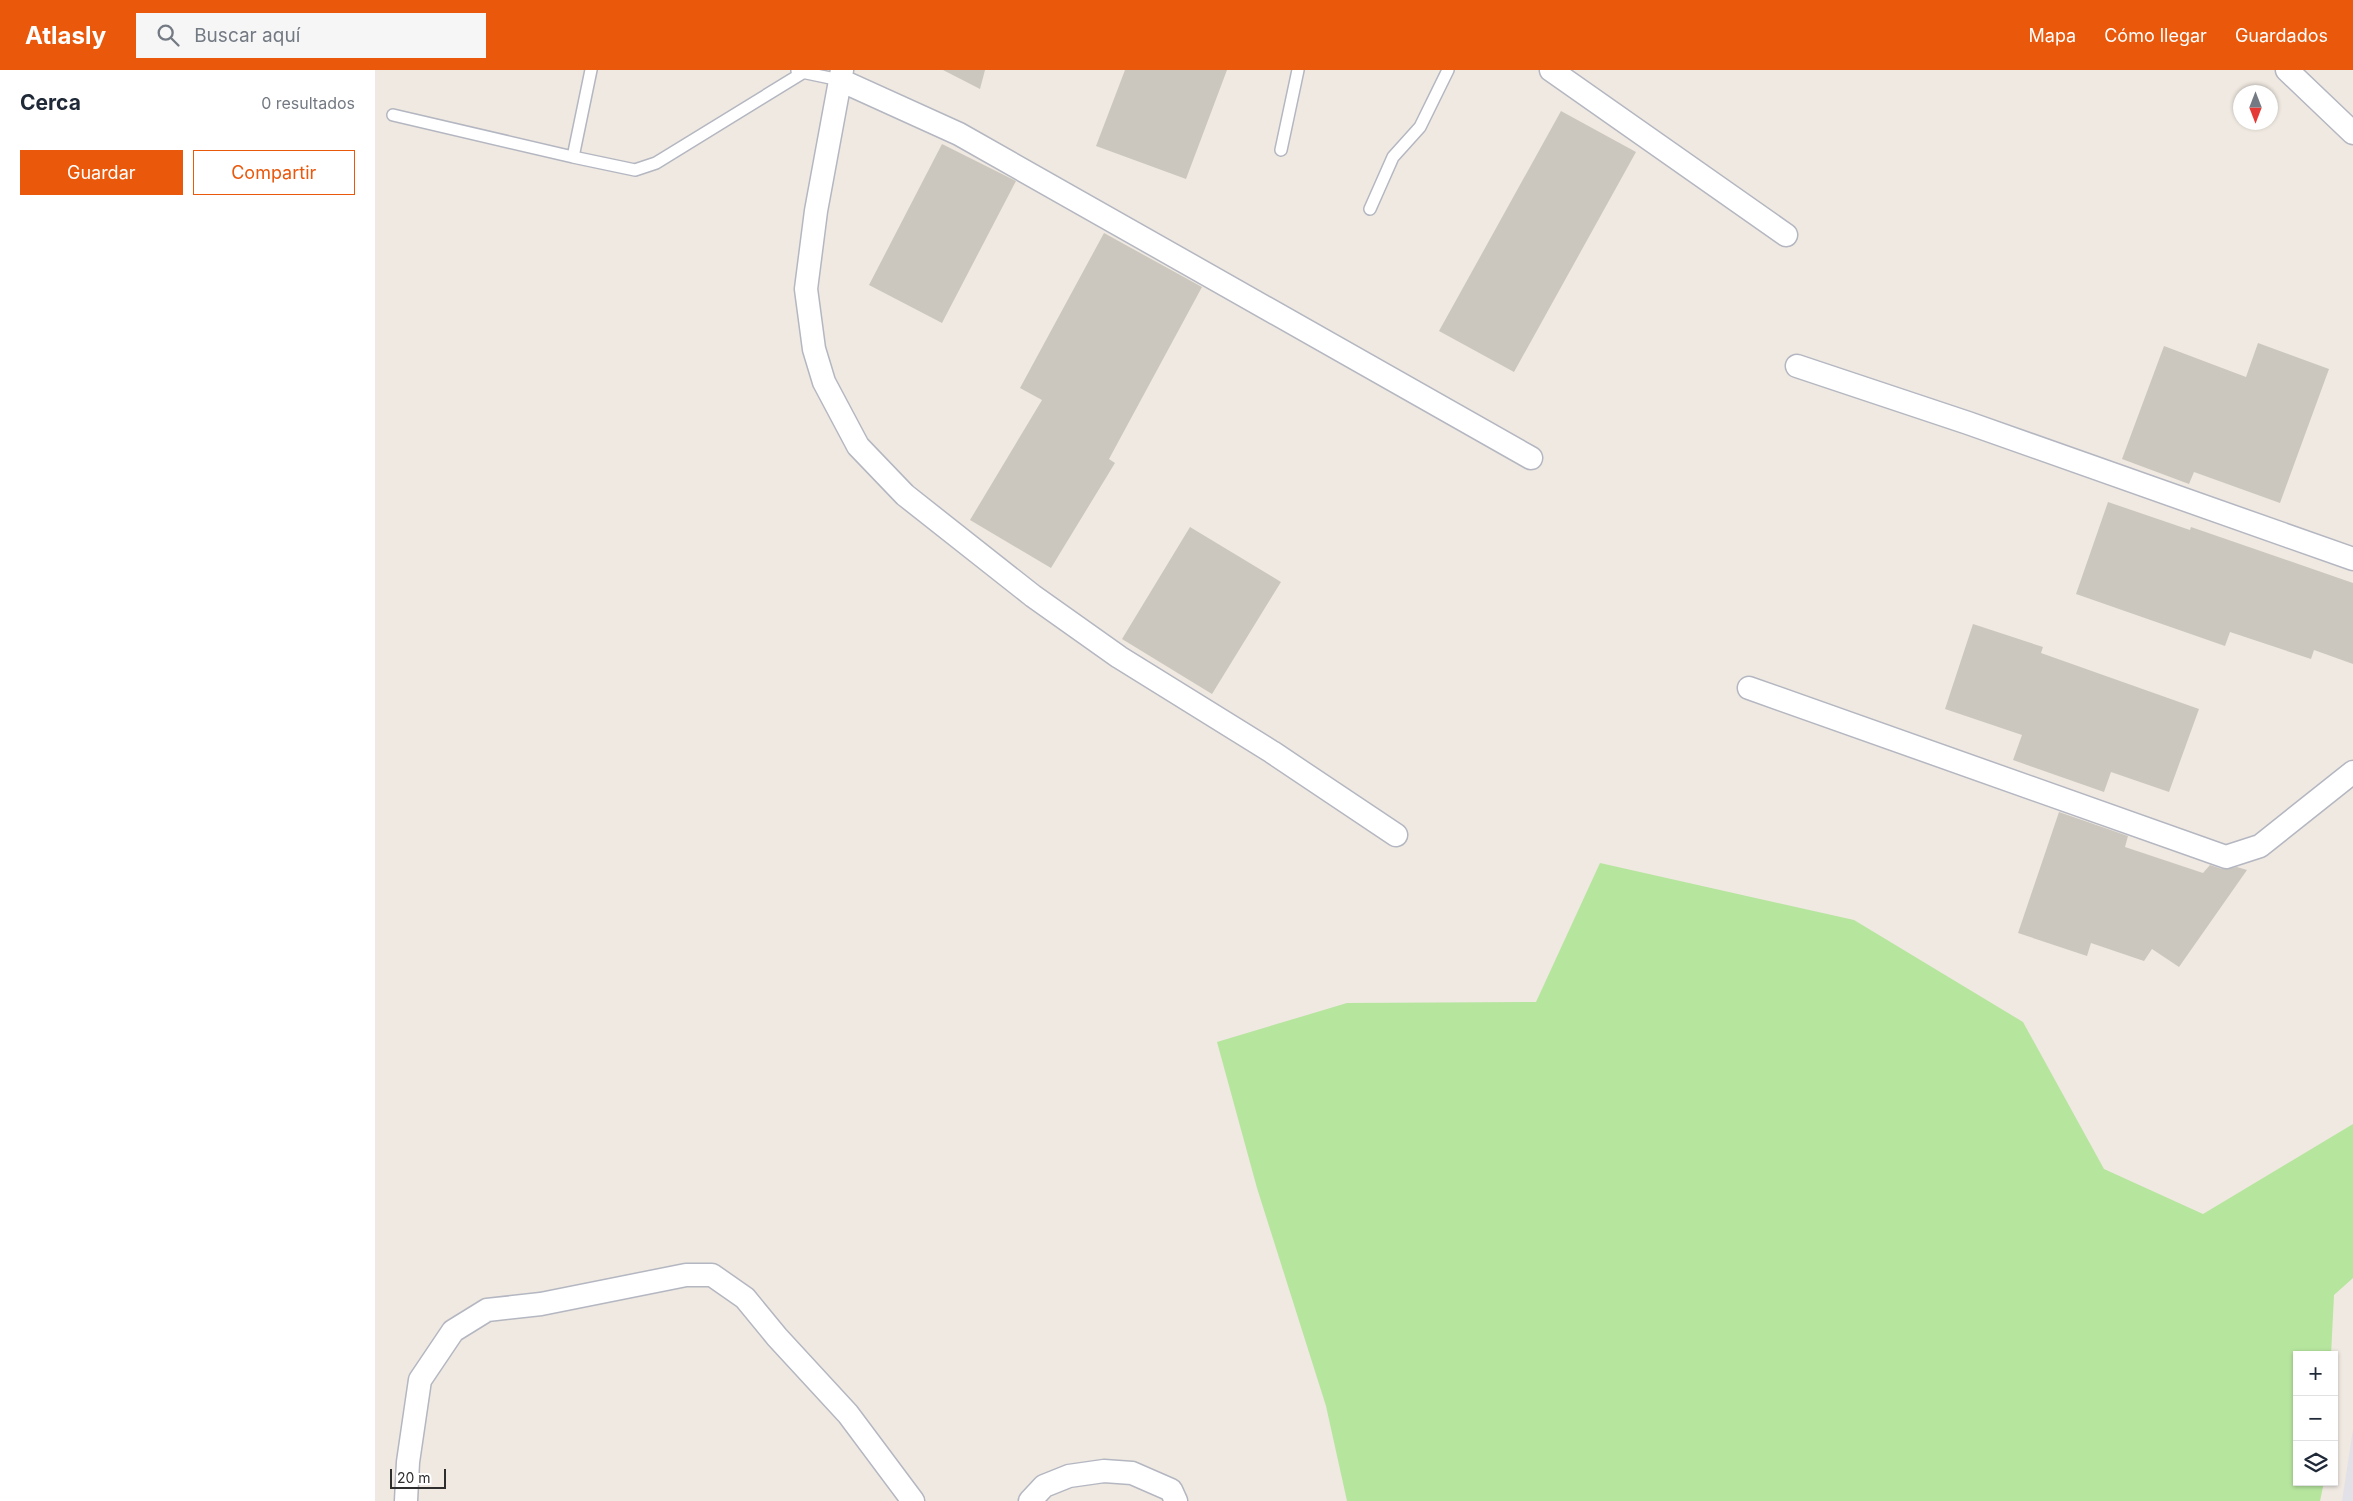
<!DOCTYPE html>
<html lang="es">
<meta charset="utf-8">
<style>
body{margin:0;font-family:Inter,sans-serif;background:#f6f6f7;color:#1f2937}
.controls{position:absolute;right:15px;bottom:15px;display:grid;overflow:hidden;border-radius:0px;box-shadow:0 1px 4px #0004}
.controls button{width:45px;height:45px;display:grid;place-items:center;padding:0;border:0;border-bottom:1px solid #e0e1e3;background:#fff;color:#1f2937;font:25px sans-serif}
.compass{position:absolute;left:1858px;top:15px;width:45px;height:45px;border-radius:50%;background:#fff;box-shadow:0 1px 4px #0004;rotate:180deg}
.scale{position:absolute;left:15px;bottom:12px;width:56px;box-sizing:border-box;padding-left:5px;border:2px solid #2e2e2e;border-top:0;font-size:14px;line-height:18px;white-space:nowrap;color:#2e2e2e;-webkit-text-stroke:4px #fff;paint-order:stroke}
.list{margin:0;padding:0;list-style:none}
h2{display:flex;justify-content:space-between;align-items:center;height:65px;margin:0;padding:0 20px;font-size:21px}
h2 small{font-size:16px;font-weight:400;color:#747a83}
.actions{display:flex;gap:10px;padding:15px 20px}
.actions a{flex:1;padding:11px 0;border:1px solid #ea580c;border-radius:0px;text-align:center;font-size:18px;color:#ea580c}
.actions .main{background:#ea580c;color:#fff}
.icon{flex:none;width:28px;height:28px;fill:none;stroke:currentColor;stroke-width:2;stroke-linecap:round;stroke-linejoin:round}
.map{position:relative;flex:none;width:1978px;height:1431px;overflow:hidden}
header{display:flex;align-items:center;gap:30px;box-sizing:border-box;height:70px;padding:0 25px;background:#ea580c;color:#fff}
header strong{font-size:24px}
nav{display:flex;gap:28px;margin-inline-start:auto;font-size:18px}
.search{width:350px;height:45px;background:#f6f6f7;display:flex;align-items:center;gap:12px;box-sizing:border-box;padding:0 18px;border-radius:0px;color:#747a83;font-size:19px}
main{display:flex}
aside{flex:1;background:#fff}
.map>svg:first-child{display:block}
.industrial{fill:#e3e1e8}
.green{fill:#b6e59e}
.building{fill:#cbc7bf}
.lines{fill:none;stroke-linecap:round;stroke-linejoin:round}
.lane-casing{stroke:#b4b7c1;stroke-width:14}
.street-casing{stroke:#b4b7c1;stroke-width:25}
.lane{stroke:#fff;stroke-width:11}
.street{stroke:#fff;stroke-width:22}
</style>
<header>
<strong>Atlasly</strong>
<div class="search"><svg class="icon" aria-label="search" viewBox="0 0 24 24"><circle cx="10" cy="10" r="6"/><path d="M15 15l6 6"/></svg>Buscar aquí</div>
<nav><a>Mapa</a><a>Cómo llegar</a><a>Guardados</a></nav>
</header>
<main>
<aside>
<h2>Cerca<small>0 resultados</small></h2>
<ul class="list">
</ul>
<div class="actions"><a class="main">Guardar</a><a>Compartir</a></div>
</aside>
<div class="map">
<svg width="1978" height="1431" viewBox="0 0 1978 1431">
<rect width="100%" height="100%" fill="#efe9e1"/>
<!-- industrial -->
<path class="industrial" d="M1978 1359V1431H1967Z"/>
<!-- green -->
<path class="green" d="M1225 793 1479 850 1648 952 1729 1099 1828 1144 1978 1054V1208L1959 1225 1956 1285H1922V1412H1949L1945 1431H972L951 1336 882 1118 842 972 972 933 1161 932Z"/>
<!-- building -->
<path class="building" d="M568 0H610L605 19Z
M750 0H852L811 109 721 76Z
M1186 41 1261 82 1139 302 1064 261Z
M567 74 641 111 567 253 494 215Z
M729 163 827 217 734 389 740 393 676 498 595 450 667 330 645 318Z
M1883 273 1954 299 1905 433 1819 402 1814 414 1747 389 1789 276 1871 307Z
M1733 432 1815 460 1816 457 1978 513V594L1939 580 1936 589 1855 562 1850 576 1701 524Z
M815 457 906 512 837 624 747 569Z
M1598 554 1668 577 1666 583 1824 639 1794 722 1736 702 1729 722 1638 690 1647 665 1570 639Z
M1684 742 1753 766 1750 777 1828 803 1835 795 1847 799 1862 797 1872 800 1804 897 1777 879 1769 891 1716 873 1712 886 1643 863Z"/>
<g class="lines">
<defs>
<path id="lane" d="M216 0 198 87 260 100 281 93 429 2
M422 1 465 10
M18 45 198 87
M906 80 923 0
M995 139 1018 87 1045 57 1073 0"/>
<path id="street" d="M467 0 441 141 431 219 439 279 449 312 483 376 530 425 658 526 744 587 897 682 1021 765
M1176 0 1411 165
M1912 0 1978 63
M465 10 584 64 1156 388
M1422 296 1593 353 1978 489
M1374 618 1851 787 1885 776 1978 702
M31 1431 33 1392 45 1310 78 1261 112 1240 166 1234 311 1205H337L370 1228 402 1267 473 1344 538 1431
M655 1431 669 1416 694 1406 729 1401 757 1403 796 1420 801 1431"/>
</defs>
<!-- lane casing -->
<use href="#lane" class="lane-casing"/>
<!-- street casing -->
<use href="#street" class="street-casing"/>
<!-- lane -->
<use href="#lane" class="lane"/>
<!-- street -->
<use href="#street" class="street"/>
</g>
</svg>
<div class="controls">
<button>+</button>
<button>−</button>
<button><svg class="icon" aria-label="layers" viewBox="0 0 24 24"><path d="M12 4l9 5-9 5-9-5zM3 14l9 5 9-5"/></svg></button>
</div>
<svg class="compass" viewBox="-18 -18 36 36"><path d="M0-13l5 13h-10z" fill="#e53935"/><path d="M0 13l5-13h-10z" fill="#747a83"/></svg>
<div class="scale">20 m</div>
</div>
</main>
